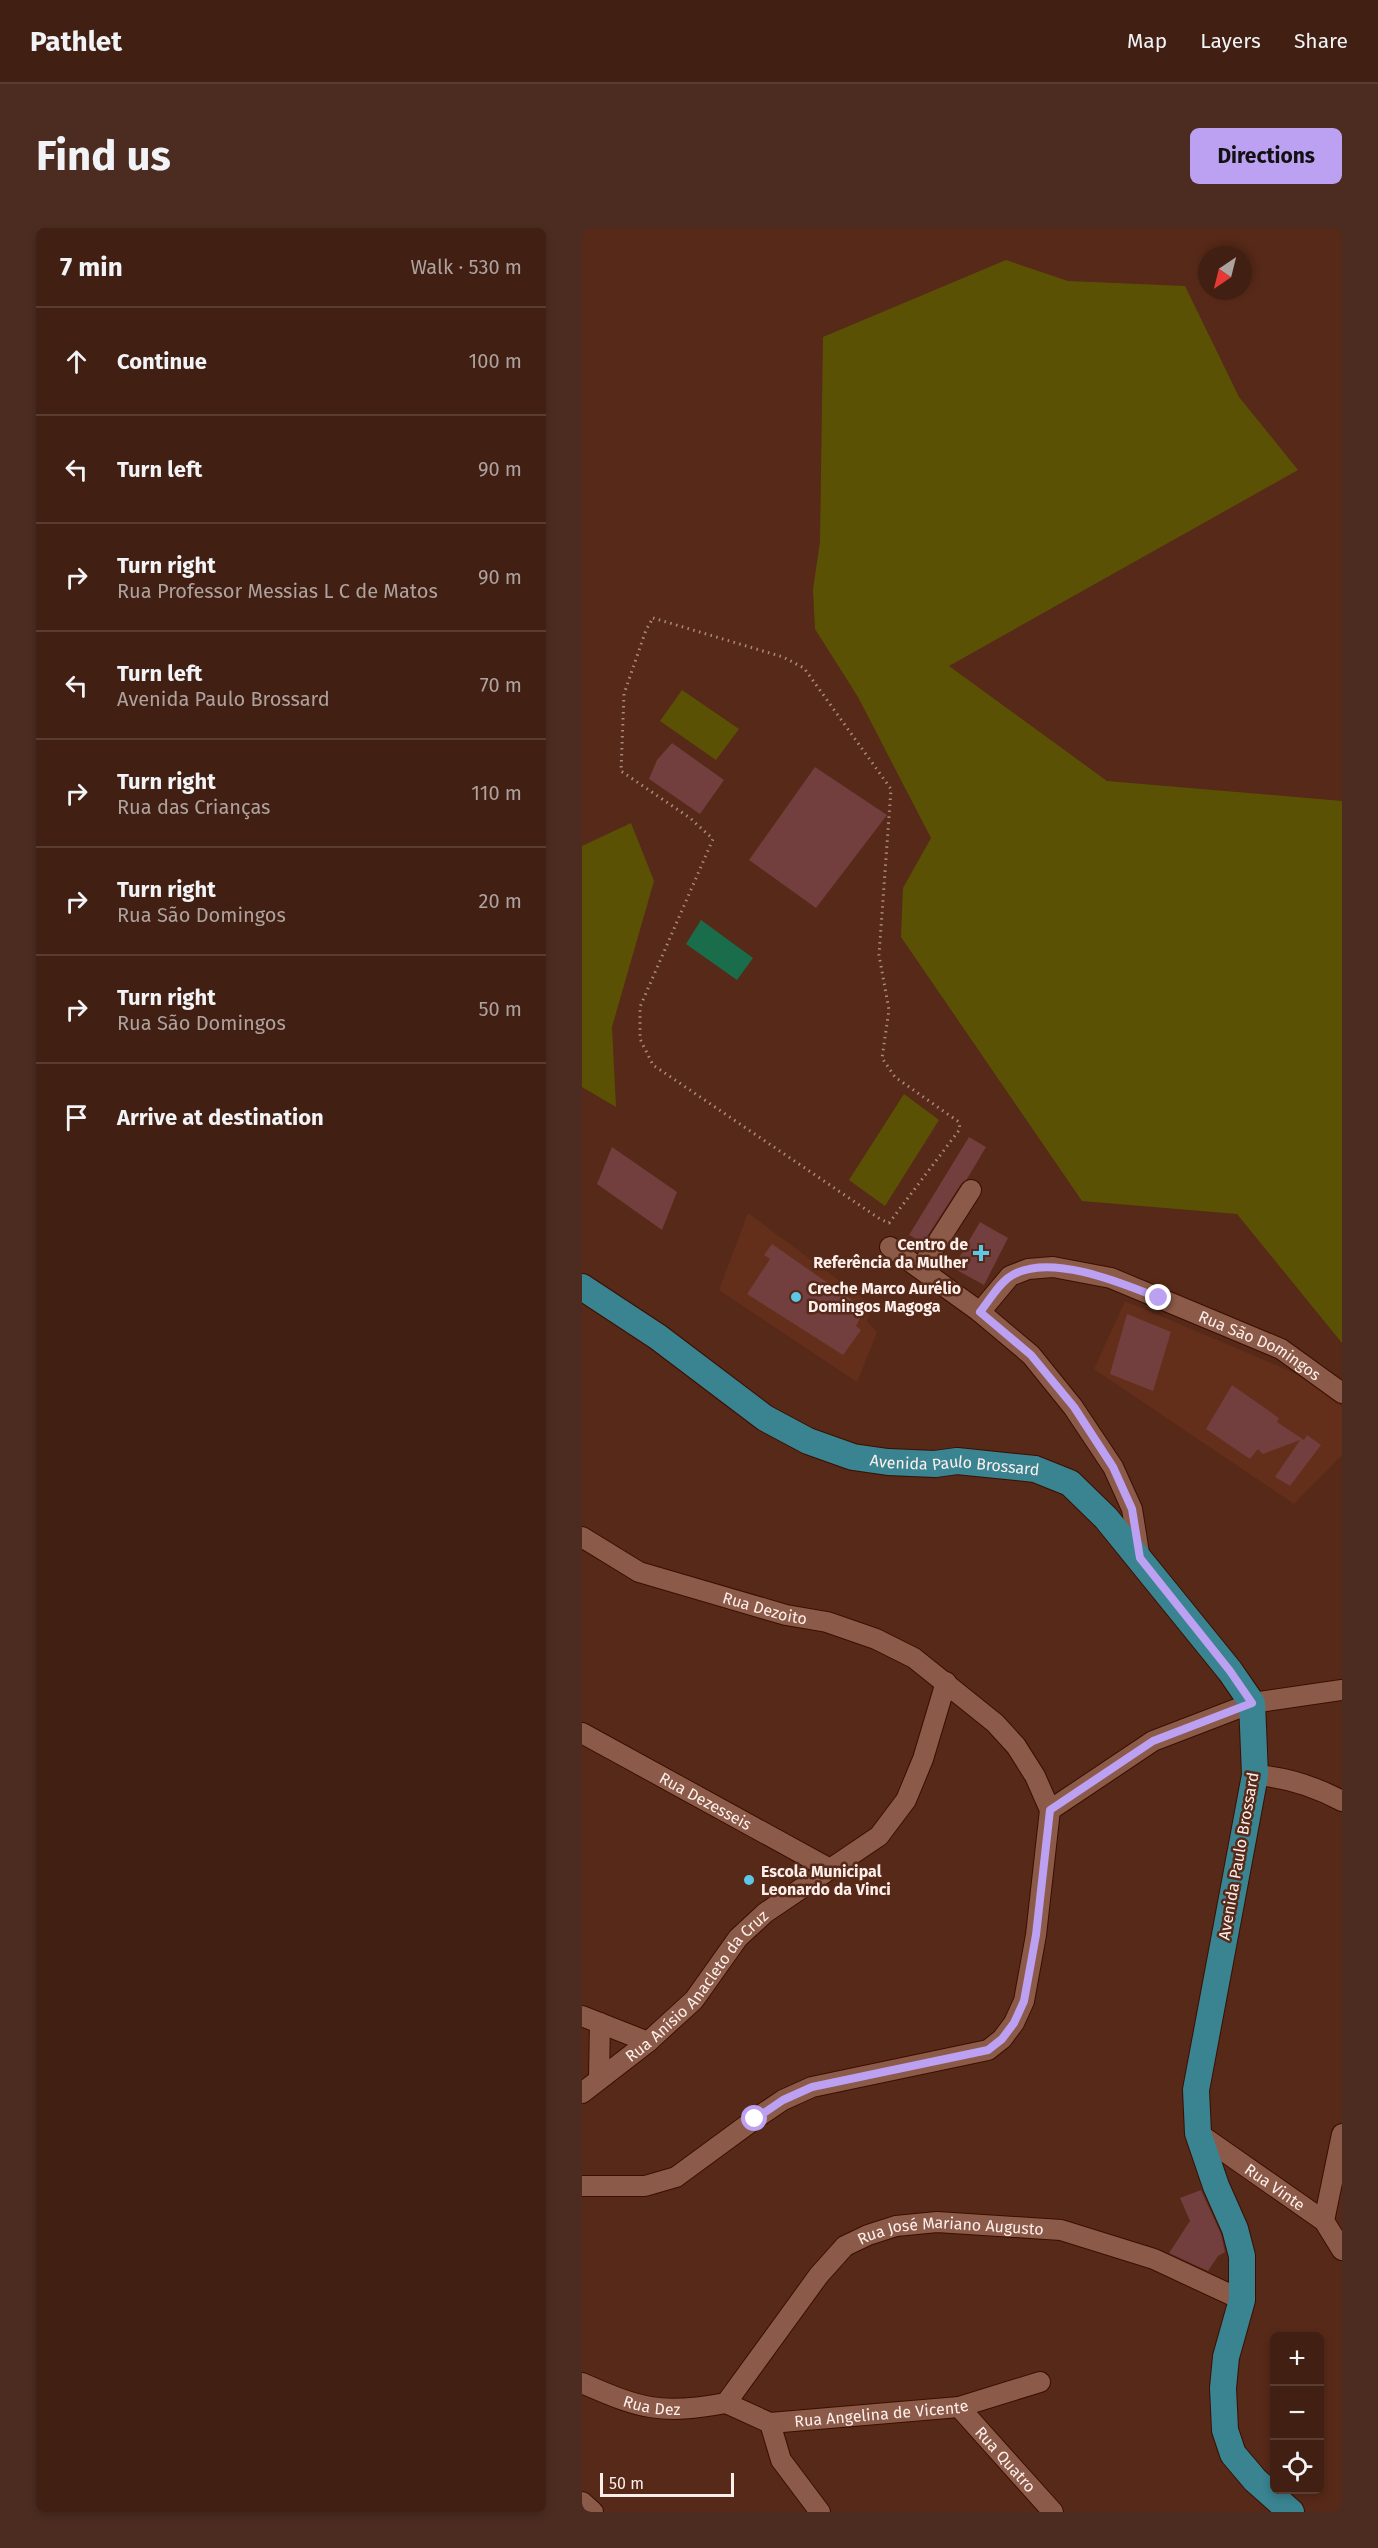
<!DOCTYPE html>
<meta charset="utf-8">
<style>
body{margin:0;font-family:"Fira Sans",sans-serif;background:#4c2c20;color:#f1f3f6}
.controls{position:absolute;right:18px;bottom:18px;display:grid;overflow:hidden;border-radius:9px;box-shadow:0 3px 9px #0003}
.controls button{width:54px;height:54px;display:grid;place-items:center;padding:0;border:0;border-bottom:2px solid #5a3d32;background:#411f12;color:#f1f3f6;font:30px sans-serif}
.compass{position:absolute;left:616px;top:18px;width:54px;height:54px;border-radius:50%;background:#411f12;box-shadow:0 3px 9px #0003;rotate:215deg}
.scale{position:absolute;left:18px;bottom:15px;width:134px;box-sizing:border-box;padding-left:6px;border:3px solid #fcefeb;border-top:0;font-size:16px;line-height:21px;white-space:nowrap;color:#fcefeb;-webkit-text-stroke:4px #572918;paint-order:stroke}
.stop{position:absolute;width:18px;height:18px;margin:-14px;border:4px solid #bca0f2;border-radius:50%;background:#fff}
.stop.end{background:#bca0f2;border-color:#fff;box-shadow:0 2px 6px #0008}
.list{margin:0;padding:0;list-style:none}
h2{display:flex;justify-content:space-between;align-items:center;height:78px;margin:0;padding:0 24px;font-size:26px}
h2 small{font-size:20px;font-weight:400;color:#aea29f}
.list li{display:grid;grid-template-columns:39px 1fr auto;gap:18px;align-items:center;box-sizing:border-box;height:108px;padding:0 24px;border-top:2px solid #5a3d32}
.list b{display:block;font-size:22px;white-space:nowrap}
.list p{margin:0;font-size:20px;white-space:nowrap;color:#aea29f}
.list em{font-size:20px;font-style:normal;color:#aea29f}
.icon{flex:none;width:33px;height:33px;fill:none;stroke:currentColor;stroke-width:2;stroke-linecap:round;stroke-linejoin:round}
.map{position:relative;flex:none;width:760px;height:2284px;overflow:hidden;border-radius:9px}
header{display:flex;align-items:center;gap:36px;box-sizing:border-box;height:84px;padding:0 30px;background:#411f12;border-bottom:2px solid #5a3d32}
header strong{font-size:28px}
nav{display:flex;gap:33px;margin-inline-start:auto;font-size:21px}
.intro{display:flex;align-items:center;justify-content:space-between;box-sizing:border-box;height:144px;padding:0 36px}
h1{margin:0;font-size:42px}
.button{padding:15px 27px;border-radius:9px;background:#bca0f2;color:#111;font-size:21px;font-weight:700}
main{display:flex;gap:36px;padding:0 36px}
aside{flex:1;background:#411f12;border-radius:9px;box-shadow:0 3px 9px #0003}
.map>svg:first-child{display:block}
.built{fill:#632f1a}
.green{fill:#5b5105}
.water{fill:#1a6d4b}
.building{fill:#723e3e}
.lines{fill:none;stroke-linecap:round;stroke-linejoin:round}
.minor-casing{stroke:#3a0f01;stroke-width:22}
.major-casing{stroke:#3a0f01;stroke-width:28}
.path{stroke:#a88b80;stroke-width:3;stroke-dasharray:1.5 4.5;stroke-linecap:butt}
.minor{stroke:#8c5a48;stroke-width:20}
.major{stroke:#3a8391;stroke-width:26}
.route{stroke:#bca0f2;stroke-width:8}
.poi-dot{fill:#5cc7e8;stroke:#572918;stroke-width:2}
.labels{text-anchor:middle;stroke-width:5;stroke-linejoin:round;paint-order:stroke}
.poi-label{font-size:16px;font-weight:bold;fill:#fcefeb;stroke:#572918;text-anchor:start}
.street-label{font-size:16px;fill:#fcefeb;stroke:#572918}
</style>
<header>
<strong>Pathlet</strong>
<nav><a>Map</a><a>Layers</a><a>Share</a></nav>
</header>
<div class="intro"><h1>Find us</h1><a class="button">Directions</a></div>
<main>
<aside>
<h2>7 min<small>Walk · 530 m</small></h2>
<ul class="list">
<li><svg class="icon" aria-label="ahead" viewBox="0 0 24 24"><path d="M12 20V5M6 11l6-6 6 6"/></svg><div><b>Continue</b></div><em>100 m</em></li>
<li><svg class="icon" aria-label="left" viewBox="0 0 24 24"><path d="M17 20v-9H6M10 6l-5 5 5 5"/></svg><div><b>Turn left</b></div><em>90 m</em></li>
<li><svg class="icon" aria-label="right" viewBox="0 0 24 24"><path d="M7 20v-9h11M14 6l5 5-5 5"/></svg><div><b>Turn right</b><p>Rua Professor Messias L C de Matos</p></div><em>90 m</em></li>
<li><svg class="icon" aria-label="left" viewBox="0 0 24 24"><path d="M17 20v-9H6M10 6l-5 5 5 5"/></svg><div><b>Turn left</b><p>Avenida Paulo Brossard</p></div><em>70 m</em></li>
<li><svg class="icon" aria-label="right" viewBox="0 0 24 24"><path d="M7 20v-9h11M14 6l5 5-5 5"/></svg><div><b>Turn right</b><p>Rua das Crianças</p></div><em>110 m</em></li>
<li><svg class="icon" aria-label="right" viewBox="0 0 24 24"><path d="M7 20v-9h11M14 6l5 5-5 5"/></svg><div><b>Turn right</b><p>Rua São Domingos</p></div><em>20 m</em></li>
<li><svg class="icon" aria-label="right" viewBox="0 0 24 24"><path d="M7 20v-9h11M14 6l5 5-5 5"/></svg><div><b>Turn right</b><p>Rua São Domingos</p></div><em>50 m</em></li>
<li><svg class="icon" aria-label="arrive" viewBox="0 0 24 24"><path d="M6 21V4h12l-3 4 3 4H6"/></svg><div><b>Arrive at destination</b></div></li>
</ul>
</aside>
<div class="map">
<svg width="760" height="2284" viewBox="0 0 760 2284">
<rect width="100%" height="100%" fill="#572918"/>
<!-- built -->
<path class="built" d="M166 985 290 1077 285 1094 295 1104 275 1154 137 1062Z
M543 1073 727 1151 760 1179V1227L712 1276 512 1141Z"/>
<!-- green -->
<path class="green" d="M424 32 486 53 603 58 657 169 716 242 367 438 525 553 760 573V1115L655 986 500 973 319 709 321 660 349 610 276 469 233 401 231 361 238 314 241 109Z
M100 462 157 501 134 532 78 493Z
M49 595 72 653 30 799 34 879 0 859V618Z
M322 866 357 892 303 978 267 952Z"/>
<!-- water -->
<path class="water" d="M119 692 171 730 155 752 104 716Z"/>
<!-- building -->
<path class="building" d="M90 515 142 552 118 586 67 551 75 532Z
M233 539 305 587 234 680 167 632Z
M387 909 404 919 385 951 379 956 341 1015 327 1007Z
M30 919 95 964 80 1002 15 956Z
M398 994 426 1010 402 1057 371 1040Z
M190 1016 283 1081 274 1098 279 1102 261 1127 165 1066 188 1031 182 1027Z
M545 1086 589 1104 571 1163 528 1146Z
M650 1157 697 1190 695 1194 722 1212 725 1207 739 1217 708 1258 693 1249 718 1212 681 1226 676 1221 668 1231 624 1201Z
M619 1962 639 2006 643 2024 636 2028 626 2043 587 2025 608 1993 598 1970Z"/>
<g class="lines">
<defs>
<g id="minor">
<path d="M308 1019 398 1084 449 1127 491 1179 531 1239 550 1281 558 1331"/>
<path d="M339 1040 389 962"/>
<path id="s1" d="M398 1084 428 1048 446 1041 471 1039 529 1050 699 1121 760 1165"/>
<path id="s2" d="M0 1309 57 1344 204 1387 245 1394 294 1411 332 1430 413 1495 434 1518 453 1548 468 1582"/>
<path id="s3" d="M0 1505 248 1641"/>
<path d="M673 1547C705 1549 732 1558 760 1573"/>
<path d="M468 1582 571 1513 670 1475 760 1462"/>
<path d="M0 1788 66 1814"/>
<path d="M17 1849 18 1795"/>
<path id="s4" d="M0 1865 66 1814 112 1772 156 1710 183 1685 297 1608 324 1572 341 1531 364 1454"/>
<path id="s5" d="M616 1905 742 1993 760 2022"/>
<path d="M0 1958H63L94 1949 173 1891 201 1872 230 1859 406 1822 420 1811 432 1795 442 1773 454 1707 468 1582"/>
<path d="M742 1993 760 1906"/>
<path id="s6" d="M0 2155C59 2181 79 2187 144 2175"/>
<path id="s7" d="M144 2175 237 2047 263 2018 286 2007 314 1998 355 1994 479 2002 572 2031 660 2072"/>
<path id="s8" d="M144 2175 188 2195 377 2179 458 2154"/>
<path id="s9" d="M377 2179 471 2284"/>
<path d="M188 2195 199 2232 238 2284"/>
<path d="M0 2274 11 2284"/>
</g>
<g id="major">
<path id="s10" d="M0 1059 76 1109 183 1190 226 1213 271 1229 306 1234 353 1236 375 1233 453 1241 488 1255 524 1290 648 1443 670 1475 673 1547 614 1862 616 1905 634 1958 653 2001 660 2028V2072L644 2129 641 2160 643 2202 651 2226 673 2252 709 2284"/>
</g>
</defs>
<!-- minor casing -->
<use href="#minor" class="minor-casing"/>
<!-- major casing -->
<use href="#major" class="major-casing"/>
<!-- path -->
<path class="path" d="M71 390 201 429 222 440 309 561 297 727 307 782 300 830 313 849 377 894 378 901 307 995 298 991 71 837 58 811V779L131 611 108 590 39 543 42 466 64 402Z"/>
<!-- minor -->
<use href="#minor" class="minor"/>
<!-- major -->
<use href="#major" class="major"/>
</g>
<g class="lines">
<!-- route -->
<path class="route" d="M173 1891 201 1872 230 1859 406 1822 420 1811 432 1795 442 1773 454 1707 468 1582 571 1513 670 1475 648 1443 558 1330 550 1281 531 1239 492 1179 449 1127 398 1084C407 1073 417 1055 429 1048 466 1024 540 1055 577 1070"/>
</g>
<!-- markers -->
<g class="poi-dot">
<path d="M396 1016h6v6h6v6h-6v6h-6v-6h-6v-6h6z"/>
<circle cx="214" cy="1069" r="6"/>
<circle cx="167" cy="1652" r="6"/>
</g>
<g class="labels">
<!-- poi labels -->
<g class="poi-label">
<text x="386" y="1022" text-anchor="end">Centro de<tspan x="386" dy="18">Referência da Mulher</tspan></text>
<text x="226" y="1066">Creche Marco Aurélio<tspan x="226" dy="18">Domingos Magoga</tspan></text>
<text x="179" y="1649">Escola Municipal<tspan x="179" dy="18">Leonardo da Vinci</tspan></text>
</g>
<!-- street labels -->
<g class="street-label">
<text dy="6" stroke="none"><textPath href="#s1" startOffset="314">Rua São Domingos</textPath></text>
<text dy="6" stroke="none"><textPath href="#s10" startOffset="424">Avenida Paulo Brossard</textPath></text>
<text dy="6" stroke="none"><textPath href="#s2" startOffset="198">Rua Dezoito</textPath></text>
<text dy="6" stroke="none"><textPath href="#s3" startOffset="141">Rua Dezesseis</textPath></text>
<text transform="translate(656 1628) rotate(-80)" y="6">Avenida Paulo Brossard</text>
<text dy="6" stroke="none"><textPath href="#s4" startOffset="158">Rua Anísio Anacleto da Cruz</textPath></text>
<text dy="6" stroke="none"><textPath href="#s5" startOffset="94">Rua Vinte</textPath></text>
<text dy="6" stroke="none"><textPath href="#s7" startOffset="306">Rua José Mariano Augusto</textPath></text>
<text dy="6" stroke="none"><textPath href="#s6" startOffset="74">Rua Dez</textPath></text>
<text dy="6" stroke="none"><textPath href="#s8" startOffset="160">Rua Angelina de Vicente</textPath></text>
<text dy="6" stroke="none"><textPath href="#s9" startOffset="70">Rua Quatro</textPath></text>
</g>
</g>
</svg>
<div class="controls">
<button>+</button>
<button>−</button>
<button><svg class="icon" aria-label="locate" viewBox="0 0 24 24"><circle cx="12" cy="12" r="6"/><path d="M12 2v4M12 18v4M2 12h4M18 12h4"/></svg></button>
</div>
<svg class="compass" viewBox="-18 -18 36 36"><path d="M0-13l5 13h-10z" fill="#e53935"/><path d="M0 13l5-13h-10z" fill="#aea29f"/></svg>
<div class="scale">50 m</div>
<div class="stop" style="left:173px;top:1891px"></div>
<div class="stop end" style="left:577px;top:1070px"></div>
</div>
</main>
